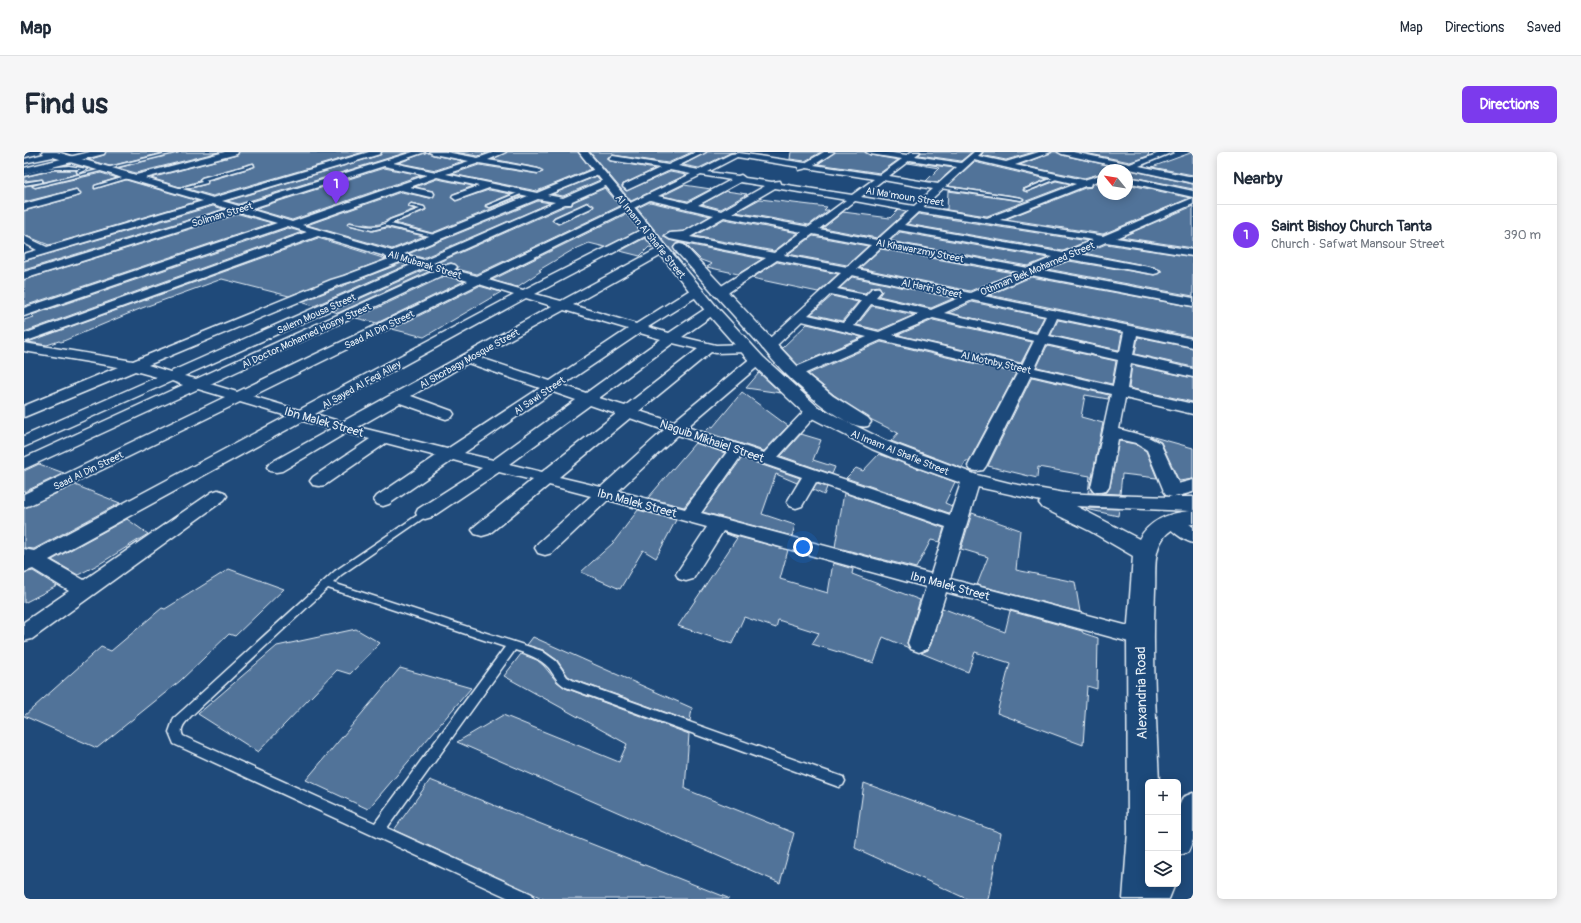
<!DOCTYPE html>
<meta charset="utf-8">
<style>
body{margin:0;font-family:Pangolin,sans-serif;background:#f6f6f7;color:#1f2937}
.controls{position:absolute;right:12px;bottom:12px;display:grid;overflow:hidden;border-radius:6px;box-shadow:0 2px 10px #0003}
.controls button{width:36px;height:36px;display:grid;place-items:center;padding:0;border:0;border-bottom:1px solid #e0e1e3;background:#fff;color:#1f2937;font:20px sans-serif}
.compass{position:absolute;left:1073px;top:12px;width:36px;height:36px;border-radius:50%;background:#fff;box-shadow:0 2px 10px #0003;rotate:300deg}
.you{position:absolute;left:779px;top:395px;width:14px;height:14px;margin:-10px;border:3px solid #fff;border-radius:50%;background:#1a73e8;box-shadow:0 0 0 6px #1a73e833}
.badge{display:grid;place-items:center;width:26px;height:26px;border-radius:50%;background:#7c3aed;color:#fff;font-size:13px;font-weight:700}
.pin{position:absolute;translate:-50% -33px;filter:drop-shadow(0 1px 2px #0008)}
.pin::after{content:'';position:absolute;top:21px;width:14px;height:12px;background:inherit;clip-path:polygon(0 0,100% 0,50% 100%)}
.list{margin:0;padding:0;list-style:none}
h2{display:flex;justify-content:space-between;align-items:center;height:52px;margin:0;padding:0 16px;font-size:17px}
h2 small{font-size:13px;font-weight:400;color:#747a83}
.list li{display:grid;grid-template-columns:26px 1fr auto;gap:12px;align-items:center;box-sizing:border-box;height:60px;padding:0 16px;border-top:1px solid #e0e1e3}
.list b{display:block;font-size:15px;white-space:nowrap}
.list p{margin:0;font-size:13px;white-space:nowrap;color:#747a83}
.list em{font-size:13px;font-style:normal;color:#747a83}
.icon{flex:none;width:22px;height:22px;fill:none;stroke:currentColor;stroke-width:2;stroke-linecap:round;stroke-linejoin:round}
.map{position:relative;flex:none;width:1169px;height:747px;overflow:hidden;border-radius:6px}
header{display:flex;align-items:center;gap:24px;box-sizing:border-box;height:56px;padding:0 20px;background:#fff;border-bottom:1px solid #e0e1e3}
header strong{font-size:19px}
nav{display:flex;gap:22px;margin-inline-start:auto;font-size:14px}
.intro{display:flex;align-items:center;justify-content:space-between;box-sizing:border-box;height:96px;padding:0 24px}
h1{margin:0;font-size:28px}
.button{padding:10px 18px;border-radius:6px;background:#7c3aed;color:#fff;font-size:14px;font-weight:700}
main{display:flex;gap:24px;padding:0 24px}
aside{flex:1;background:#fff;border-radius:6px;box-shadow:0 2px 10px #0003}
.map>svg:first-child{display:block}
.building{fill:#517399;stroke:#e8f1f8;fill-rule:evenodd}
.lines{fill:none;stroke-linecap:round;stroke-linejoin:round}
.lane-casing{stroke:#e8f1f8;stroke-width:3}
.street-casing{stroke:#e8f1f8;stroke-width:3}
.secondary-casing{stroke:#e8f1f8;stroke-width:3}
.lane{fill:#1f4a7a;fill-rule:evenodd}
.street{fill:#1f4a7a;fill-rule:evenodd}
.secondary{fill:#1f4a7a;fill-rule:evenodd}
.labels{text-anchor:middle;stroke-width:3.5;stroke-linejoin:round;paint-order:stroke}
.far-street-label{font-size:10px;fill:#e8f1f8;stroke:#1f4a7a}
.street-label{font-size:12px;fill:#e8f1f8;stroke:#1f4a7a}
.near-street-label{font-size:14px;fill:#e8f1f8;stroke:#1f4a7a}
</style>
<header>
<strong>Map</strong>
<nav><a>Map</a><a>Directions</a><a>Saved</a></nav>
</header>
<div class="intro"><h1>Find us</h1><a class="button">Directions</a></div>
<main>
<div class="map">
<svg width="1169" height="747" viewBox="0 0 1169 747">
<rect width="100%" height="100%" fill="#1f4a7a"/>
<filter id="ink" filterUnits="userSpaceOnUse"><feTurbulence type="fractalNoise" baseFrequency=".025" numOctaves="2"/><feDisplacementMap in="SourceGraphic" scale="8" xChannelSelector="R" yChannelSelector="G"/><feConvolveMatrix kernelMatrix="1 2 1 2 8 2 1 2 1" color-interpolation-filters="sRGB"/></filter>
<g filter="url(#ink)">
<!-- building -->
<path class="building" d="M82 0H142L86 14 64 8 80 3Z
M155 0H195L112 21 94 16Z
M215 0H340L189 44 164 37 183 32 184 29 230 15V11L178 25 175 27V29L156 35 127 26 213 3Z
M358 0H384L215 52 203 49 356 3Z
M402 0 409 3 439 9 412 18 375 11Z
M430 0H466L454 4Z
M483 0H554L567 17 513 39 428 22 455 13 514 22 519 20 514 16 469 7Z
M566 0H668L644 11 589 3 584 5V7L586 9 631 17 599 32 598 35 602 39 646 20 662 23 607 49Z
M683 0H711L706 1 675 16 659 13Z
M767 0H797L781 9 766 7Z
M811 0H841L846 3 874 8 856 21 794 12Z
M897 0H948L937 9 895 3Z
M960 0H1010L982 8 957 3Z
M1028 0H1033L1038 3 1169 32V37L1103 24V18H1079V21L1060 26 996 13Z
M1056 0H1125L1124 4 1106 10Z
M1169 0V23L1128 15Z
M886 10 930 16 914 30 902 29 915 16 884 11Z
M950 10 1023 27 999 37 1003 40 1032 29 1047 32 963 64 917 57H923L924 39 997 49 1000 48 997 45 924 34Z
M360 16 397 23 268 68 230 57Z
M30 18H52L53 22 20 30 18 27 0 29V25Z
M77 21 93 26 71 33 70 37 102 28 174 49 25 93 0 83V59L55 44 57 41 52 37 0 50V34L8 33 11 36Z
M573 24 576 28 539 44 528 42Z
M413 27 449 34 429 42 427 45 431 49 465 38 487 42 461 53 466 56 496 44H499L408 81 371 71 402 58 400 54 387 51 384 55 391 57 365 67 356 72 347 73 326 70 323 72 324 73 348 79 363 76 400 84 368 97 283 73 377 40 406 46 409 45 411 41 409 39 391 35Z
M1079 29V42H1103V32L1166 46 1079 82 982 67 1061 36 1068 35 1069 32Z
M660 33 687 37 664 49 638 44Z
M581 36 596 54 453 122 433 117 434 115 431 112 427 111 419 112 413 111 541 54 548 53 549 50ZM563 50 570 54 568 57 534 72 528 68 530 65Z
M702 39 723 42 697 57 678 52Z
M736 47 803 55 800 58H805L785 73 712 60Z
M514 49 526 51 399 106 384 102Z
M626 50 686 64 660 79 646 80 640 83V85L645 88 656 91 652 92 649 95 653 102H650L613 56Z
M189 54 200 57 0 118V109Z
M1169 54V96L1097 85Z
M874 58 882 60 853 86 799 76 819 60 866 66Z
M215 62 248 71 0 154V128Z
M602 62 615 78 581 95 565 91 547 99 515 118 517 119 493 135 468 128Z
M894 62 1064 89 1039 99 883 72Z
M700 67 774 81 750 99 670 84Z
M264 76 278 80 0 180V168L10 165 8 163Z
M876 80 1024 106 1004 114 866 89Z
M789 84 844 94 823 113 764 102Z
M294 86 362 107 265 144 198 127 118 156 37 190 35 189 23 193 4 190Z
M621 86 629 96 625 95 616 104 596 99Z
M657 91 738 107 714 122 683 115 688 112 677 108 661 92Z
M1082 92 1169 105V144L1023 117 1045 109 1130 123 1137 120V118L1130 115 1060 101Z
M857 97 989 121 946 139 836 116Z
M753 110 814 122 794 140 728 126Z
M378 111 385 112 290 154 277 150Z
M400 118 406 119 314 161 308 159Z
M421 124 440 129 353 171 332 166Z
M828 125 930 146 907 156 855 144 858 139 855 134 848 135 841 141 816 136Z
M1007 125 1169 155V185L965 143Z
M455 134 477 140 400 185 368 177Z
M808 144 834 150 818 169 787 162Z
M948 150 1020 165 1012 180 925 161Z
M848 154 890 163 855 178 833 173Z
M909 168 1008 190 997 211 874 183Z
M1034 168 1098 181 1095 198 1027 183Z
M783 172 838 185 774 213 758 196Z
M1114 185 1169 196V215L1111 202Z
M857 190 992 221 945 309H942L938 316 867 289 874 281 846 267 810 243 784 222Z
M1023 194 1092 209 1088 232 1013 215Z
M1108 213 1169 226V250L1105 236Z
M735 221 757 241 722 236Z
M1008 225 1085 243 1084 247 1061 243 1057 265 1079 271 1066 335 1069 340 1074 341H1064L1066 324 1014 315 1013 326 964 314Z
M718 240 764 274 740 299 681 280 687 274 689 275Z
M777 282 797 288 789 308 811 315 808 322 757 304Z
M1126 284 1169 296V327L1155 329 1137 290Z
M1095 289 1111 292 1122 299 1133 326 1098 322 1096 342 1077 341 1083 340 1086 335Z
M671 291 701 301 660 355 624 346Z
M855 302 931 330 921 351 928 354 925 361 822 326 832 316 839 319Z
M718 306 776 326 773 331 752 322 738 362 771 373 768 384 679 360Z
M15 312 40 321 0 340V319Z
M793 332 803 335 800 343 789 338Z
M51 333 96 351 10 397 0 396V356Z
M820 341 920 376 916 390 907 388 892 416 811 395Z
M1062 356 1095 357 1094 364 1062 357Z
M614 358 652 368 632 406 619 398 596 437 557 420 589 391Z
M948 361 996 378 992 418 1051 430 1056 460 953 433 964 405 937 397Z
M103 367 124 382 77 411 54 423 28 408Z
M700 381 764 398 756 427 804 441 809 411 829 417 828 422 896 448 883 491 885 496 859 485 850 511 788 492 795 481 754 468 752 476 720 465 708 492 654 474 713 386Z
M205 417 260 437 211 484 205 482 156 529 73 596 0 564 77 495 87 499 138 456 141 457Z
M9 419 33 434 0 451V421Z
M918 456 981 480 986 459 1058 479 1059 481 1074 486 1073 537 1063 534 1059 593 973 561 986 511 951 500 944 520 897 501 904 498 907 492Z
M332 477 356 491 326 522 313 518 234 600 174 562 253 494Z
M509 485 668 556 666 569 551 528 544 524 533 508 519 498 503 493Z
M497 502 513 508 520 514 533 530 541 536 665 582 661 637 770 681 756 731 433 590 479 563 595 610 603 592 480 524Z
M376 516 447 536 344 657 282 628Z
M406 628 704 746V747H520L370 678Z
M840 631 977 681 964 747H943L831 696Z"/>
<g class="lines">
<defs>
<path id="lane" d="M148 0H154L11 35 9 34Z
M229 12 230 14 181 28 183 29V31L151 39 149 38 178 30 176 28 178 26Z
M45 14 63 17 54 21 53 19 57 17H30L0 24V22L23 16Z
M90 21 104 26 71 36V34L98 26 90 23Z
M1034 24 1037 25 1003 39 1000 38Z
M18 28V30L0 33V31Z
M917 34 997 46 999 47 997 48 916 36Z
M496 40 499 41 466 55 462 54Z
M387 52 400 55 401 57 370 70 367 72 414 84V86L363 74 348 78 324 72 326 71C339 74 355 79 366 68L396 57 385 54Z
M401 358 404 359 405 361 404 363 317 423 309 431 518 499 532 509 543 525 550 529 819 625 821 629 819 633 815 635 542 535C533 530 531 524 525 516 516 506 503 502 491 498L363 676 508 742 510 747H487L150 592 145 580 150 566 159 558 311 419ZM304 436 481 495 351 671 159 584C155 576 161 571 167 564Z"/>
<path id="street" d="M18 0H33L112 23 201 0H214L213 2 121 26 189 46 345 0H357L356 2 198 49 215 54 389 0H401L369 11 412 20 445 9 409 2 405 0H422L454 6 471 0H482L464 8 514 17 518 19 514 21 455 11 422 22 513 41 571 17H577V21L523 43 539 46 580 28H586L587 30 586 32 548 49 547 52H541L409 111 419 114 427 112 431 113 433 115 430 118 453 124 667 22 646 18 603 38 599 35 600 33 636 16 586 8 585 6 589 4 644 13 672 0H682L654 14 675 18 707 2 715 1 781 11 800 0H810L790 13 856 23 878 7 846 2 842 0H861L883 3 887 0H896L891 4 937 11 950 0H958L954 4 982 10 1015 0H1027L991 13 1060 28 1079 22V27L1068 31 1067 34H1061L976 68 1079 84 1169 46V52L1092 86 1169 98V104L1082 90 1055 102 1130 116 1136 119 1134 121 1130 122 1045 107 1018 118 1169 146V154L1007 123 960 144 1169 187V195L1113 183 1109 203 1169 217V225L1107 211 1103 237 1169 252V262L1101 246 1095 277 1124 285 1136 291 1158 339 1155 343 1149 344 1143 343 1140 339 1123 298 1112 291 1094 287 1085 335 1082 339 1076 340 1070 339 1067 335 1087 242 1007 223 962 314 959 318 953 319 947 318 944 314 994 220 857 188 775 224 770 225 765 224 763 221 765 218 843 185 778 169 749 197H739L737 194 817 121 753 108 699 144H691L689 141 691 138 742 106 646 87 641 84 646 81 660 80 690 63 626 48 464 128 499 138 619 77H627L628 79 627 81 511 142 537 149 635 96H643L644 98 643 100 549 153 612 172 669 136H677L679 139 677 142 624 175 645 181 684 155H692L694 158 692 161 658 185 692 193 722 192 727 193 729 196 727 199 722 200 692 201 687 200 615 259 649 270 728 205 733 204 738 205 740 208 738 211 663 275 740 301 783 256 788 254 793 256 796 259 793 262 754 305 926 363 938 328 941 324 947 323 953 324 956 328 926 427 1116 477 1124 479 1127 485 1124 491 1116 493 922 440 906 491 903 497 895 500 887 497 884 491 902 435 699 379 669 427 662 429 655 427 652 422 683 375 584 348 528 401 521 403 514 401 511 396 514 391 567 344 525 333 465 382 458 384 451 382 448 378 451 374 508 328 475 320 408 365 401 367 394 365 392 361 394 357 458 316 429 308 365 352 359 354 353 352 350 348 353 344 412 304 362 291 301 333 295 334 289 333 286 329 289 325 346 287 322 281 258 319 252 320 246 319 243 315 246 311 307 277 279 269 25 408 60 428 188 340 194 338 200 340 203 344 200 348 8 487 0 489V470L45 439 9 417 0 420V397L10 399 263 264 216 250 6 353 0 355V342L201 245 174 237 0 317V306L159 233 148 229 0 295V284L133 225 111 219 0 265V254L94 215 0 199V191L109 209 307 128 320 124 365 107 361 104 294 84 0 190V182L283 80 264 74 0 164V156L253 71 215 60 0 127V120L205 57 189 52 0 108V102L13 98 0 91V84L23 95 179 49 29 5 0 11V7L20 2ZM713 5 775 15V18L783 16 850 27 828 43 757 32 756 29 748 30 721 26 717 23 714 24 684 20ZM886 8 933 15 914 32 865 24ZM950 8 1052 32 963 66 899 55ZM360 14 403 23 268 70 225 57ZM677 23 707 28 664 51 634 44ZM413 25 455 34 429 43 428 45 432 48 465 36 504 44 368 99 278 73 377 38 406 45 409 44 410 42 409 40 386 35ZM859 28 909 37 890 54 837 45ZM716 30 741 34 697 59 674 53ZM751 36 822 48 785 75 708 61ZM514 47 531 50 399 108 380 102ZM831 49 885 59 853 88 795 77ZM894 60 1069 88 1039 101 880 73ZM700 65 778 80 750 101 666 85ZM875 78 1029 105 1004 116 863 90ZM789 82 847 93 823 115 760 103ZM857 95 994 120 946 141 833 117ZM378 109 389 112 146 220 124 213 315 133 328 129ZM400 116 410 119 172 227 160 224ZM421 122 444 129 213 240 186 232ZM828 123 935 146 907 158 852 145 857 139 855 136C848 135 846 138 842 143L813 137ZM455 132 490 143 275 258 228 244ZM807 142 837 149 819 171 784 163ZM502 146 528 154 318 270 291 262ZM948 148 1022 164 1013 182 920 161ZM847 152 895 162 855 180 830 174ZM540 158 604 177 526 229 454 205ZM909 166 1010 189 998 213 869 183ZM1033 166 1100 180 1096 200 1025 184ZM616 181 637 187 562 241 539 233ZM649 191 674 197 601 254 575 246ZM1022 192 1094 208 1089 234 1011 216ZM444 211 516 236 423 297 334 275 376 251 416 265 422 267 428 265 430 262 428 259 387 244ZM529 240 552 248 469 308 440 301ZM566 253 592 262 518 320 485 312ZM606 266 640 278 577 335 535 325ZM654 283 703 300 661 357 594 339ZM717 304 778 325 763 350 766 354 772 356 778 354 792 330 922 375 907 422 677 361Z
M1034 0H1049L1106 12 1138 0H1149L1115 14 1169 25V31L1038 2Z
M1104 25 1169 39V45L1103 30Z
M52 38 56 41 55 43 0 58V52Z
M564 51 569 54 567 56 537 70 534 71 529 68 531 66Z
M1149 363 1156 365 1169 375V391C1158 388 1146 378 1140 369L1142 365Z
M1169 641V688L1164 700 1154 704V657L1159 645Z
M1124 725V732H1151L1145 747H1115Z"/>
<path id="secondary" d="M66 0H81L80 2 0 22V16Z
M555 0H564L693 155 739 205 794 255 862 289 953 323 989 332 1041 341 1080 343 1148 345 1142 343 1139 339 1142 335 1169 328V340L1150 345H1169V372C1157 373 1144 377 1138 388 1129 402 1132 422 1131 438 1128 502 1132 566 1135 630H1124V732H1135V747H1099L1104 680 1103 485 1109 404 1066 379 1019 356 1015 351 1017 349 940 332 879 310 848 297 782 263 727 211 683 161ZM1052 354 1166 359C1144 361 1126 368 1115 387Z
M656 92 660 93 776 217 809 244 844 266 847 270 844 274C824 279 781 240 766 226 752 213 740 197 727 183 702 155 677 127 652 99L650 96 652 93Z"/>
</defs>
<!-- lane casing -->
<use href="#lane" class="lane-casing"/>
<!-- street casing -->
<use href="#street" class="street-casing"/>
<!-- secondary casing -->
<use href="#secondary" class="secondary-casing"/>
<!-- lane -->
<use href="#lane" class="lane"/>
<!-- street -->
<use href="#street" class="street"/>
<!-- secondary -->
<use href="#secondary" class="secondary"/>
</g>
</g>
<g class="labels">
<!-- far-street labels -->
<g class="far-street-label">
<text transform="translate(881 44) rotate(9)" y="4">Al Ma'moun Street</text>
<text transform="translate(198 62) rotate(-17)" y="4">Soliman Street</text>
<text transform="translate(627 84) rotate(51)" y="4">Al Imam Al Shafie Street</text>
<text transform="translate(896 98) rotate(11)" y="4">Al Khawarzmy Street</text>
<text transform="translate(401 112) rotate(17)" y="4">Ali Mubarak Street</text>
<text transform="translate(1013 116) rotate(-23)" y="4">Othman Bek Mohamed Street</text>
<text transform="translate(908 136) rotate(12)" y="4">Al Hariri Street</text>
<text transform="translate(292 161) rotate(-24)" y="4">Salem Mousa Street</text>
<text transform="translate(355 177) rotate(-26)" y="4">Saad Al Din Street</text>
<text transform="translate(282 183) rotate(-25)" y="4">Al Doctor Mohamed Hosny Street</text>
<text transform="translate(445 206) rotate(-29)" y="4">Al Shorbagy Mosque Street</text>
<text transform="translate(972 210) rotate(13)" y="4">Al Motnby Street</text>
<text transform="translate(337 232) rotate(-29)" y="4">Al Sayed Al Feqi Alley</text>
<text transform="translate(515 243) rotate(-34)" y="4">Al Sawi Street</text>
<text transform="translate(876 300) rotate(22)" y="4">Al Imam Al Shafie Street</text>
<text transform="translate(64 318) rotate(-26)" y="4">Saad Al Din Street</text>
</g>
<!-- street labels -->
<g class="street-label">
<text transform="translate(300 270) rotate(16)" y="4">Ibn Malek Street</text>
<text transform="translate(688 289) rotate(19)" y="4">Naguib Mikhaiel Street</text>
<text transform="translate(613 351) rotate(15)" y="4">Ibn Malek Street</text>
<text transform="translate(926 434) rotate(15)" y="4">Ibn Malek Street</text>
</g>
<!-- near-street labels -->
<g class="near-street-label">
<text transform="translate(1117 541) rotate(-91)" y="5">Alexandria Road</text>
</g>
</g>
</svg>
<div class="controls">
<button>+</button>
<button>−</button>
<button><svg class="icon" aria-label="layers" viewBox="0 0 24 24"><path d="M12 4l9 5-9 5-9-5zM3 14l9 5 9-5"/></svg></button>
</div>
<svg class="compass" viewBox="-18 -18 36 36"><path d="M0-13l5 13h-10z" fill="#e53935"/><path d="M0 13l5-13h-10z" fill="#747a83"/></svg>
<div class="you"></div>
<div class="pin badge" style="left:312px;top:52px">1</div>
</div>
<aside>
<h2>Nearby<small></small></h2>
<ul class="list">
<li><span class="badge">1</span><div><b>Saint Bishoy Church Tanta</b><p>Church · Safwat Mansour Street</p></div><em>390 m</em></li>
</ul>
</aside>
</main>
